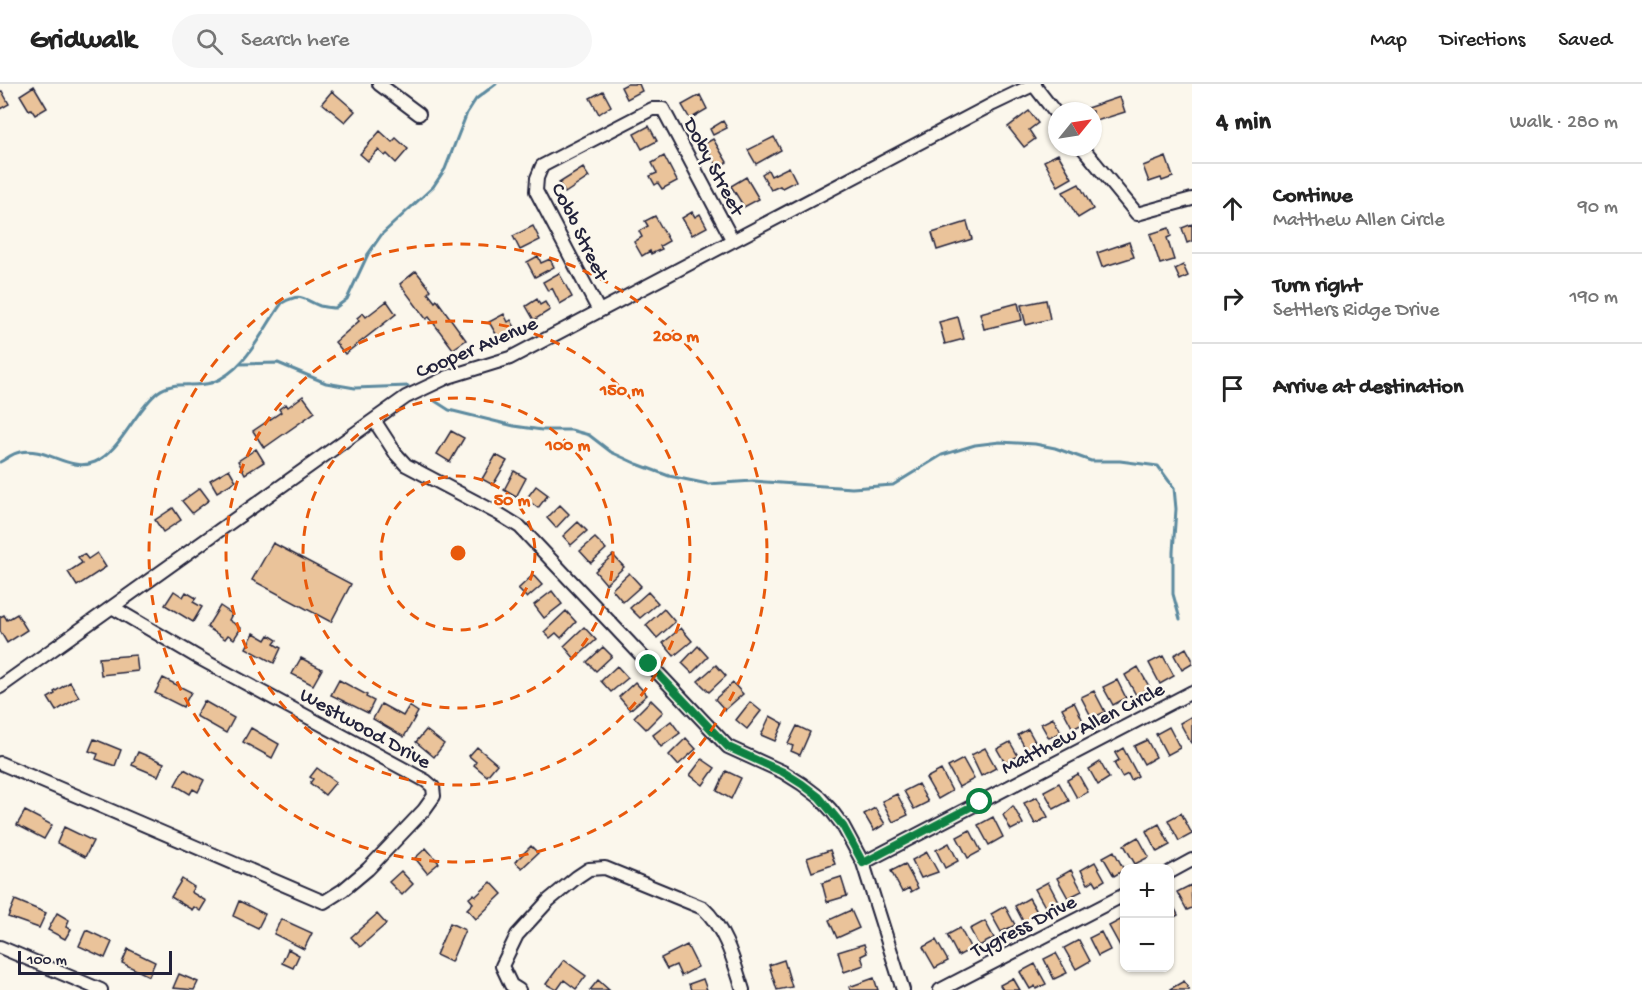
<!DOCTYPE html>
<meta charset="utf-8">
<style>
body{margin:0;font-family:"Gochi Hand",sans-serif;background:#f6f6f6;color:#222}
.controls{position:absolute;right:18px;bottom:18px;display:grid;overflow:hidden;border-radius:12px;box-shadow:0 2px 4px #0004}
.controls button{width:54px;height:54px;display:grid;place-items:center;padding:0;border:0;border-bottom:2px solid #e0e0e0;background:#fff;color:#222;font:30px sans-serif}
.compass{position:absolute;left:1048px;top:18px;width:54px;height:54px;border-radius:50%;background:#fff;box-shadow:0 2px 4px #0004;rotate:60deg}
.scale{position:absolute;left:18px;bottom:15px;width:154px;box-sizing:border-box;padding-left:6px;border:3px solid #22223b;border-top:0;font-size:16px;line-height:21px;white-space:nowrap;color:#22223b;-webkit-text-stroke:4px #fbf7ec;paint-order:stroke}
.stop{position:absolute;width:18px;height:18px;margin:-14px;border:4px solid #0b8043;border-radius:50%;background:#fff}
.stop.end{background:#0b8043;border-color:#fff;box-shadow:0 2px 6px #0008}
.list{margin:0;padding:0;list-style:none}
h2{display:flex;justify-content:space-between;align-items:center;height:78px;margin:0;padding:0 24px;font-size:26px}
h2 small{font-size:20px;font-weight:400;color:#767676}
.list li{display:grid;grid-template-columns:39px 1fr auto;gap:18px;align-items:center;box-sizing:border-box;height:90px;padding:0 24px;border-top:2px solid #e0e0e0}
.list b{display:block;font-size:22px;white-space:nowrap}
.list p{margin:0;font-size:20px;white-space:nowrap;color:#767676}
.list em{font-size:20px;font-style:normal;color:#767676}
.icon{flex:none;width:33px;height:33px;fill:none;stroke:currentColor;stroke-width:2;stroke-linecap:round;stroke-linejoin:round}
.map{position:relative;flex:none;width:1192px;height:906px;overflow:hidden}
header{display:flex;align-items:center;gap:36px;box-sizing:border-box;height:84px;padding:0 30px;background:#fff;border-bottom:2px solid #e0e0e0}
header strong{font-size:28px}
nav{display:flex;gap:33px;margin-inline-start:auto;font-size:21px}
.search{width:420px;height:54px;background:#f6f6f6;display:flex;align-items:center;gap:15px;box-sizing:border-box;padding:0 21px;border-radius:33px;color:#767676;font-size:22px}
main{display:flex}
aside{flex:1;background:#fff}
.map>svg:first-child{display:block}
.lines{fill:none;stroke-linecap:round;stroke-linejoin:round}
.stream{stroke:#5c8a9f;stroke-width:3}
.building{fill:#eac39a;stroke:#22223b;stroke-width:1.5}
.minor-casing{stroke:#22223b;stroke-width:16}
.minor{stroke:#fbf7ec;stroke-width:12}
.route{stroke:#0b8043;stroke-width:8}
.ring{fill:none;stroke:#e8590c;stroke-width:3;stroke-dasharray:10 8}
.labels{text-anchor:middle;stroke-width:5;stroke-linejoin:round;paint-order:stroke}
.street-label{font-size:21px;fill:#22223b;stroke:#fbf7ec}
.centre{fill:#e8590c;stroke:#fbf7ec;stroke-width:3}
.ring-label{font-size:18px;text-anchor:middle;font-weight:bold;fill:#e8590c;stroke:#fbf7ec;stroke-width:5;stroke-linejoin:round;paint-order:stroke}
</style>
<header>
<strong>Gridwalk</strong>
<div class="search"><svg class="icon" aria-label="search" viewBox="0 0 24 24"><circle cx="10" cy="10" r="6"/><path d="M15 15l6 6"/></svg>Search here</div>
<nav><a>Map</a><a>Directions</a><a>Saved</a></nav>
</header>
<main>
<div class="map">
<svg width="1192" height="906" viewBox="0 0 1192 906">
<rect width="100%" height="100%" fill="#fbf7ec"/>
<filter id="ink" filterUnits="userSpaceOnUse"><feTurbulence type="fractalNoise" baseFrequency=".0167" numOctaves="2"/><feDisplacementMap in="SourceGraphic" scale="12" xChannelSelector="R" yChannelSelector="G"/><feConvolveMatrix kernelMatrix="1 2 1 2 8 2 1 2 1" color-interpolation-filters="sRGB"/></filter>
<g filter="url(#ink)">
<g class="lines">
<!-- stream -->
<path class="stream" d="M240 280 278 279 326 299 355 304 408 302
M435 317 449 326 514 342 542 346H571L589 351 611 368 637 380 669 392 708 400 753 397 852 404 893 401 942 371 975 361 1000 358 1035 360 1055 364 1091 377H1120L1158 382 1174 404 1176 425 1173 468V510L1180 535
M0 378C6 375 13 369 20 368 46 362 69 389 95 378 120 368 135 326 158 308 173 296 193 304 211 299 246 287 262 246 282 219 302 208 302 215 320 222 325 223 330 224 335 224L347 215 368 170 382 150 433 103 445 85 467 29 476 15 496 0"/>
</g>
<!-- building -->
<path class="building" d="M627 0H639L642 7 627 15 621 3Z
M34 2 47 24 35 31 31 25 29 26 20 11Z
M2 7 9 20 0 25V8Z
M332 7 355 27 345 38 322 19Z
M603 7 611 22 599 30 590 14Z
M700 11 707 25 690 35 682 21Z
M1120 13 1125 28 1093 38V27H1088L1087 24Z
M1029 27 1038 39 1029 46 1035 55 1024 63 1008 43Z
M723 37 727 44 713 51 710 45Z
M649 42 657 57 642 65 634 50Z
M380 47 392 58 396 54 408 65 396 79 387 70 385 72 378 66 368 77 360 70Z
M774 53 781 66 756 80 748 66Z
M713 55 727 78 718 84 704 60Z
M1058 70 1072 94 1058 102 1044 77Z
M664 72 677 97 662 105 658 99 655 101 650 92 657 89 652 79Z
M1166 73 1173 93 1162 97 1161 94 1149 98 1143 82Z
M789 83 796 97 782 104 780 102 771 106 762 90 768 86 771 92Z
M583 84 589 93 565 109 559 99Z
M746 93 759 115 744 123 731 102Z
M1079 100 1093 125 1078 134 1063 108Z
M692 128 695 133 700 130 707 143 692 151 682 134Z
M655 132 669 157 660 162 662 165 651 170 650 167 642 172 634 158 642 153 639 147 648 142 645 137Z
M967 138 972 155 937 166 932 149Z
M1192 140V157L1187 159 1182 144Z
M533 142 540 156 520 166 513 152Z
M1169 144 1171 152 1167 154 1174 176 1160 180 1150 150Z
M1129 158 1134 173 1102 183 1097 169Z
M538 172 541 179 550 175 554 183 535 193 527 178Z
M1183 181 1188 192 1180 196 1175 185Z
M416 187 431 206 428 209 435 218 437 216 466 256 453 265 429 233 426 235 400 200Z
M559 189 572 213 560 220 552 204 548 207 543 198Z
M537 215 540 221 545 218 550 226 534 236 526 222Z
M1046 216 1050 235 1026 241 1021 221Z
M387 217 396 230 345 270 335 258 359 237 357 234 363 229 366 233Z
M1018 219 1022 236 984 245 980 229Z
M504 230 508 238 511 236 517 247 500 257 489 238Z
M958 233 964 255 945 260 939 238Z
M303 312 315 328 264 364 253 347 281 328 279 325 286 320 288 323Z
M451 347 464 354 450 378 437 370Z
M256 365 264 378 245 390 238 377Z
M496 371 507 377 493 401 482 395Z
M229 385 236 397 217 408 210 396Z
M514 387 526 394 516 413 504 406Z
M536 402 548 411 538 424 526 415Z
M200 404 209 416 192 429 182 417Z
M560 421 569 430 556 444 547 434Z
M173 424 181 436 163 448 155 436Z
M578 438 587 447 571 461 563 452Z
M595 454 606 465 591 479 580 467Z
M273 459 351 500 331 538 252 496Z
M97 469 106 483 77 502 68 488 82 479 78 473 84 470 88 475Z
M613 471 624 483 606 500 595 487Z
M629 489 641 502 623 518 612 505Z
M533 491 542 501 527 514 518 505Z
M174 507 183 513 186 508 196 514 193 518 202 523 193 538 165 521Z
M552 507 562 520 544 534 534 521Z
M648 508 658 519 640 534 630 524Z
M220 522 232 530 229 536 241 544 234 555 228 551 225 555 207 543Z
M664 525 675 538 657 554 646 541Z
M566 527 576 538 561 554 556 549 550 554 544 548Z
M17 530 27 546 7 559 0 547V533L4 531 7 536Z
M584 543 596 556 575 575 564 562Z
M681 544 692 557 674 572 663 559Z
M254 549 266 556 269 551 277 556 274 560 281 564 274 579 246 564Z
M698 562 708 573 692 589 682 579Z
M603 563 612 572 596 587 587 578Z
M1186 564 1192 575V580L1182 586 1174 571Z
M136 571 138 587 101 591 99 574Z
M1163 572 1174 592 1160 600 1149 579Z
M301 574 322 585 313 601 292 590Z
M716 581 726 592 709 608 698 597Z
M617 582 628 594 611 608 601 597Z
M1138 583 1150 604 1136 611 1125 591Z
M163 594 191 608 183 623 155 609Z
M339 596 367 611 366 613 374 617 368 629 331 611Z
M1117 596 1126 614 1113 621 1103 603Z
M70 598 79 613 56 627 48 614 55 610 54 608Z
M635 598 647 611 630 626 619 613Z
M733 599 743 610 725 626 715 615Z
M1094 607 1105 628 1092 634 1081 613Z
M651 616 663 628 646 645 634 633Z
M204 617 234 634 226 649 196 632Z
M750 618 761 627 747 645 736 636Z
M1074 618 1084 639 1073 645 1062 624Z
M381 620 403 632 409 622 418 628 404 653 373 635Z
M770 632 783 639 775 657 761 651Z
M1192 632V659H1191L1180 639Z
M1053 634 1061 648 1049 654 1041 640Z
M671 637 680 649 661 663 653 651Z
M797 642 810 648 800 671 791 667 793 662 788 660Z
M1169 643 1180 664 1167 671 1156 650Z
M251 644 279 660 272 674 243 658Z
M1028 645 1038 663 1028 669 1018 651Z
M426 646 444 660 434 673 416 658Z
M686 654 696 665 678 681 669 671Z
M94 655 121 666 115 682 96 675 98 670 89 667Z
M1147 656 1156 673 1144 680 1134 662Z
M1010 658 1018 672 1005 679 997 665Z
M477 663 497 680 487 692 474 681 476 678 469 672Z
M985 664 996 684 981 692 971 671Z
M1123 664 1138 692 1131 696 1128 690 1122 693 1114 679 1119 676 1115 669Z
M138 668 164 679 158 692 132 681Z
M702 675 715 684 703 701 690 691Z
M963 675 974 695 959 703 948 683Z
M1100 678 1109 694 1098 701 1089 685Z
M317 684 336 698 325 711 310 699 313 695 310 693Z
M184 685 204 696 198 708 193 705 190 710 175 701Z
M941 686 952 707 938 715 926 694Z
M726 687 741 694 731 715 717 707Z
M1078 690 1088 708 1077 714 1067 696Z
M1059 699 1069 717 1054 725 1044 707Z
M918 700 928 718 914 725 904 707Z
M897 710 908 731 893 738 882 717Z
M1037 713 1048 733 1035 740 1024 719Z
M1013 722 1023 740 1011 746 1003 731Z
M875 724 885 740 874 747 864 730Z
M25 727 52 741 44 755 17 741Z
M1181 729 1192 750 1179 757 1168 736Z
M993 733 1003 753 989 761 978 741Z
M1159 740 1170 761 1157 768 1146 747Z
M64 743 93 757 85 773 57 759Z
M970 746 981 767 968 774 957 753Z
M1138 753 1149 773 1135 780 1124 761Z
M949 759 958 777 945 784 936 766Z
M531 762 538 769 522 784 515 778Z
M426 764 439 779 427 789 415 774Z
M830 766 835 780 812 788 807 774Z
M1114 767 1124 786 1114 792 1103 773Z
M927 768 938 788 921 794 912 776Z
M1095 778 1105 796 1097 801 1094 796 1088 800 1081 786Z
M905 780 918 804 911 808 909 804 902 808 891 787Z
M1071 786 1082 807 1068 814 1057 794Z
M401 787 413 800 402 811 389 798Z
M841 793 847 812 827 818 822 799Z
M182 795 194 803 191 808 206 817 200 827 194 823 192 826 171 813Z
M491 798 502 810 476 835 467 825 473 819 469 814 474 810 476 812Z
M1048 798 1059 819 1047 826 1035 805Z
M1191 801 1192 824 1187 826 1177 808Z
M1029 814 1039 831 1024 839 1015 822Z
M1170 815 1178 831 1170 836Z
M15 816 46 829 39 844 8 833Z
M239 817 265 830 258 844 233 832Z
M1005 822 1015 841 1001 848 991 830Z
M851 826 859 844 837 854 829 836Z
M57 829 69 836 66 843 71 845 65 855 48 846Z
M377 830 386 840 360 863 351 853Z
M1124 834V860L1120 862 1109 842Z
M281 835 312 849 304 865 274 850Z
M985 837 994 854 979 862 970 845Z
M450 839 465 846 451 878 436 871Z
M960 844 971 865 958 872 947 851Z
M86 846 112 858 105 874 79 862Z
M1101 848 1110 866 1098 872 1089 854Z
M936 856 948 877 935 884 923 863Z
M1079 856 1090 877 1076 885 1064 864Z
M864 860 867 869 861 872 864 881 844 888 838 868Z
M687 861 698 883 681 892 676 881 667 885 661 874Z
M128 865 155 878 149 892 122 879Z
M288 865 299 871 293 884 282 879Z
M1056 869 1067 889 1054 895 1044 875Z
M564 876 586 892 576 905 564 896 557 906 546 900Z
M784 876 792 903 777 906 769 881Z
M1035 880 1046 900 1036 905 1035 902 1030 905 1020 888Z
M179 890 198 898 194 906 173 904Z
M874 894 878 906H850L849 903Z
M1013 894 1020 906H1003L1000 901Z
M703 895 707 906H691L689 900Z
M598 896 609 906H590Z
M1184 897 1189 906H1171L1170 905Z"/>
<g class="lines">
<defs>
<path id="minor" d="M379 0 419 30
M1033 0 1057 31
M1082 63 1137 130 1192 115
M599 227 536 107 537 94 542 82 652 25H663L733 157
M374 336 396 370 406 381 499 430 520 443 728 663 783 688 802 700 819 713 831 726 843 742 863 779 903 906
M0 603 406 313 448 293 510 274 993 20 1035 0
M0 679 324 818 343 806 368 785 424 726 434 712 433 703 426 697 199 574 112 523
M863 779 1192 608
M1170 788 1192 776
M0 863 101 906
M519 906 511 901 502 882 517 851 549 816 577 793 589 785 605 784 703 824C725 844 734 878 743 906
M940 906 1124 811"/>
</defs>
<!-- minor casing -->
<use href="#minor" class="minor-casing"/>
<!-- minor -->
<use href="#minor" class="minor"/>
</g>
</g>
<g class="lines" filter="url(#ink)">
<!-- route -->
<path class="route" d="M649 580 728 663 783 688 802 700 819 713 843 742 863 779 980 718"/>
</g>
<!-- distance rings -->
<g class="ring">
<circle cx="458" cy="469" r="77"/>
<circle cx="458" cy="469" r="155"/>
<circle cx="458" cy="469" r="232"/>
<circle cx="458" cy="469" r="309"/>
</g>
<g class="labels">
<!-- street labels -->
<g class="street-label">
<text transform="translate(715 82) rotate(62)" y="7">Doby Street</text>
<text transform="translate(581 147) rotate(64)" y="7">Cobb Street</text>
<text transform="translate(476 262) rotate(-23)" y="7">Cooper Avenue</text>
<text transform="translate(366 643) rotate(29)" y="7">Westwood Drive</text>
<text transform="translate(1082 643) rotate(-27)" y="7">Matthew Allen Circle</text>
<text transform="translate(1023 841) rotate(-27)" y="7">Tygress Drive</text>
</g>
</g>
<circle cx="458" cy="469" r="9" class="centre"/>
<g class="ring-label">
<text x="676" y="257">200 m</text>
<text x="622" y="311">150 m</text>
<text x="568" y="366">100 m</text>
<text x="512" y="421">50 m</text>
</g>
</svg>
<div class="controls">
<button>+</button>
<button>−</button>
</div>
<svg class="compass" viewBox="-18 -18 36 36"><path d="M0-13l5 13h-10z" fill="#e53935"/><path d="M0 13l5-13h-10z" fill="#767676"/></svg>
<div class="scale">100 m</div>
<div class="stop" style="left:980px;top:718px"></div>
<div class="stop end" style="left:649px;top:580px"></div>
</div>
<aside>
<h2>4 min<small>Walk · 280 m</small></h2>
<ul class="list">
<li><svg class="icon" aria-label="ahead" viewBox="0 0 24 24"><path d="M12 20V5M6 11l6-6 6 6"/></svg><div><b>Continue</b><p>Matthew Allen Circle</p></div><em>90 m</em></li>
<li><svg class="icon" aria-label="right" viewBox="0 0 24 24"><path d="M7 20v-9h11M14 6l5 5-5 5"/></svg><div><b>Turn right</b><p>Settlers Ridge Drive</p></div><em>190 m</em></li>
<li><svg class="icon" aria-label="arrive" viewBox="0 0 24 24"><path d="M6 21V4h12l-3 4 3 4H6"/></svg><div><b>Arrive at destination</b></div></li>
</ul>
</aside>
</main>
